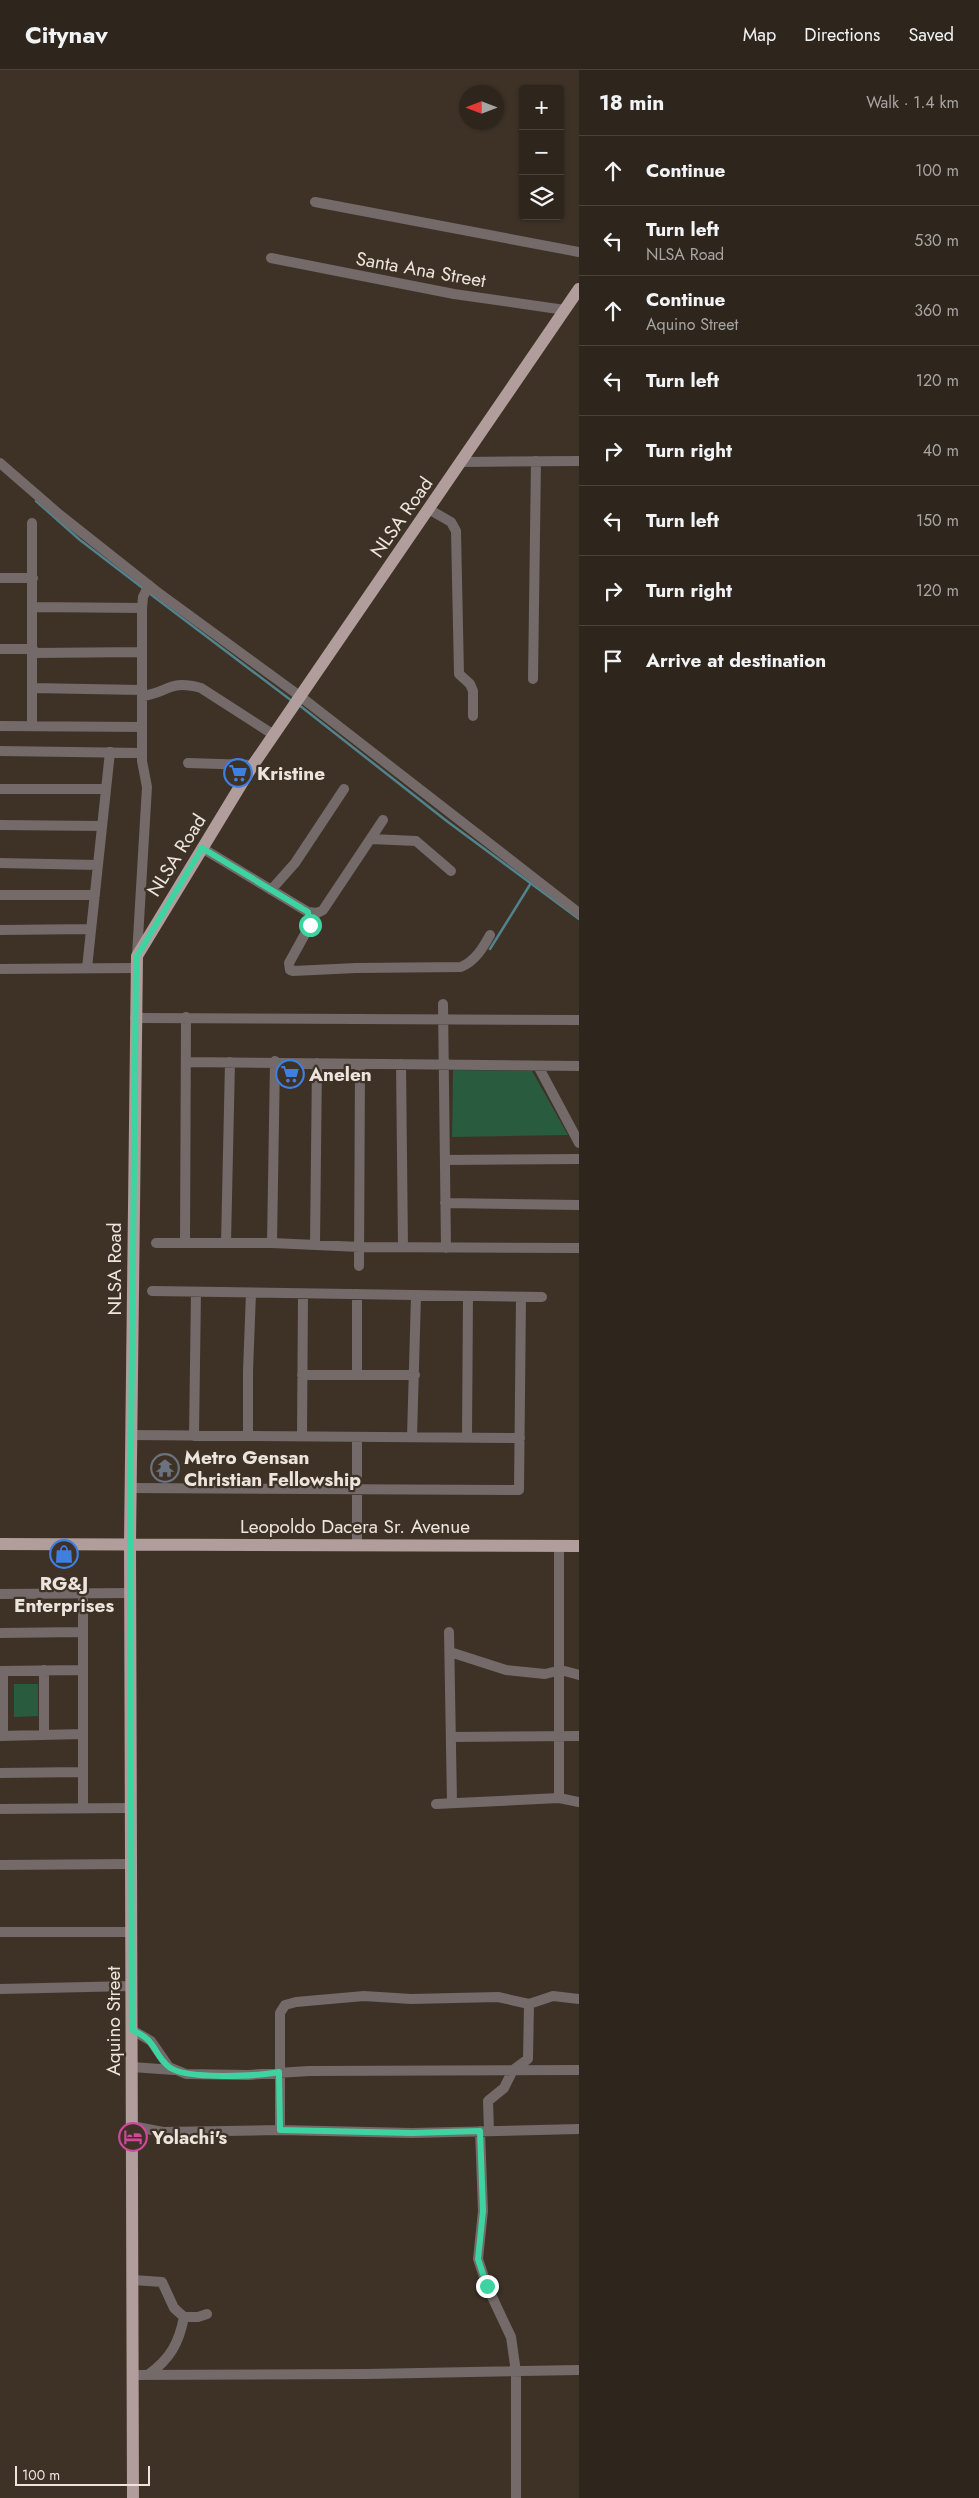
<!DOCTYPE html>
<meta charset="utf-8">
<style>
body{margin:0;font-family:Jost,sans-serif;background:#362e25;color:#f1f3f6}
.controls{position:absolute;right:15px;top:15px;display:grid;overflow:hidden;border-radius:5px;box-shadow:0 1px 4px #0004}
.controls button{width:45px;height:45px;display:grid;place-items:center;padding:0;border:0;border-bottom:1px solid #49433b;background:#2e261c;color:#f1f3f6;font:25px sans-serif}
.compass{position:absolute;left:459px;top:15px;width:45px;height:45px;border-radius:50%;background:#2e261c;box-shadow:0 1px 4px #0004;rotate:270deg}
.scale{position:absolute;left:15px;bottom:12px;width:135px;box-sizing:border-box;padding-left:5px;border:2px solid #ede5dd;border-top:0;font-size:14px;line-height:18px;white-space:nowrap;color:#ede5dd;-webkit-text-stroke:4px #3e3226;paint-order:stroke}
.stop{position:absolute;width:15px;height:15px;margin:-11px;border:4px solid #3ed4a2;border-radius:50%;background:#fff}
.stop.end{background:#3ed4a2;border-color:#fff;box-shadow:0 1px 5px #0008}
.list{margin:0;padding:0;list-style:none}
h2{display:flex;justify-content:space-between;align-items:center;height:65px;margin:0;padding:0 20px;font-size:21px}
h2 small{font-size:16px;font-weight:400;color:#a7a5a3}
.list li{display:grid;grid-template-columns:32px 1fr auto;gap:15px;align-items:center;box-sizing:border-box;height:70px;padding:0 20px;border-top:1px solid #49433b}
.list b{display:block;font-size:19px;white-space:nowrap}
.list p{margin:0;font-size:16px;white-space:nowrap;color:#a7a5a3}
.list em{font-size:16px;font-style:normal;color:#a7a5a3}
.icon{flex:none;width:28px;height:28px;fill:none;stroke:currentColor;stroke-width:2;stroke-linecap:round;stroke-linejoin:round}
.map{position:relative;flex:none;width:579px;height:2428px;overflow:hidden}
header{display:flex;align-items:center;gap:30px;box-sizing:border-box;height:70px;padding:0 25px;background:#2e261c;border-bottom:1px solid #49433b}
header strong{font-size:24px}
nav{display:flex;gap:28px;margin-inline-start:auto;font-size:18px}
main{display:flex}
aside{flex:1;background:#2e261c}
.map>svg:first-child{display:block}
.green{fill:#295b3f}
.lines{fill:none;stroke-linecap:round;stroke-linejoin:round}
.stream{stroke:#52828e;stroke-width:2.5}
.minor{stroke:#736a69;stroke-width:10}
.major{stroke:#b09d9c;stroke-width:12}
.route{stroke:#3ed4a2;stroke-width:6}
.labels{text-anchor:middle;stroke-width:4.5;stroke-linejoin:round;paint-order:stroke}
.street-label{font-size:19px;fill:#ede5dd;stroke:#3e3226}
.poi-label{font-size:19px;font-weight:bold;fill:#ede5dd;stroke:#3e3226;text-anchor:start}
</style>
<header>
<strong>Citynav</strong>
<nav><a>Map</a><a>Directions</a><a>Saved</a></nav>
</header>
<main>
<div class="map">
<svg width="579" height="2428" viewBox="0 0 579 2428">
<rect width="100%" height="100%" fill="#3e3226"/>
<!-- green -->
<path class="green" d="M453 1000 532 1001 568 1065 452 1067Z
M14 1614H38V1646L14 1647Z"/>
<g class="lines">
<!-- stream -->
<path class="stream" d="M36 431 80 470 144 519
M149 523 292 631
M299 635 448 752 579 849
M490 879 531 813"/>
<!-- minor -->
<path class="minor" d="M315 132 579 182
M271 188 454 224 565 240
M462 392 579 391
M0 393 60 445 156 521 301 627 579 843
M430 440 451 452 456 461 459 604 470 614 473 621V646
M32 453V655
M0 508H33
M33 537 142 538
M0 579H33
M33 583 142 582
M533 609 536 391
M32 618 141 620
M142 626C168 623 169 609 201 618L274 665
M0 656 142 657
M0 681 142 683
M188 693 253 695
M0 719H106
M0 755 102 756
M371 769 416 771 451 801
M202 778 308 842 317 843 323 840 383 750
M0 793 98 795
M271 820 295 793 344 719
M0 825H95
M308 842 310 855 289 893 290 900 293 901 356 898 461 897C475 891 483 878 490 865
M0 860 91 859
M137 885 147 717 142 691V538L143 527 149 515
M87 898 110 682
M0 899 136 898
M443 934 446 1178
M135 948 579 950
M187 992 579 996
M401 994 403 1177
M538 996 579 1073
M445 1090 579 1089
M445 1133 579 1135
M156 1173H272L360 1177 579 1178
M185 1173 186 947
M226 1173 230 992
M272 1173 275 991
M315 1174 317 993
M359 1196 360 994
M152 1221 542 1227
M302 1305H415
M357 1305V1224
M131 1365 520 1368
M194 1366 196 1222
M248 1366V1301L251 1223
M302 1366 303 1224
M357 1367V1475
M412 1367 416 1226
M467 1367 468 1226
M131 1418 519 1420 521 1227
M559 1476V1728
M0 1524 131 1523
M449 1562 452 1733
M0 1563 82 1562
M450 1582 506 1600 545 1604 561 1600 579 1605
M44 1600V1664
M0 1601 82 1600
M3 1601V1665
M0 1666 82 1664
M452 1667 579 1666
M0 1703 82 1702
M436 1734 559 1728 579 1732
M83 1738V1524
M0 1739 131 1738
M0 1795 131 1794
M0 1862H132
M0 1919 132 1916
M132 1960 151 1971 169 1997 186 2004 248 2005 309 2001 579 2000
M132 1997 174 2000
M132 2056 163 2062 280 2060 412 2063 579 2059
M280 2060V1943L285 1935 296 1932 364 1926 411 1929 498 1927 529 1934
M480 2061 483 2141 478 2189 487 2216 511 2267 516 2302V2428
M489 2061 488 2031 504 2018 513 2000 528 1989 529 1934 553 1926 579 1929
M133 2210 162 2212 174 2238 184 2247H198L207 2244
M149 2304C170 2289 179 2273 184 2247
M133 2305 367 2304 579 2300"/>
<!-- major -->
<path class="major" d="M0 1474 579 1476
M133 2428 130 1473 137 886 253 695 579 219"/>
</g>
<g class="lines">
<!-- route -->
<path class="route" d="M310 855 308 842 202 778 137 886 136 898 130 1473 132 1960C158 1971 152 1983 169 1997 185 2010 258 2006 279 2002L280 2060 412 2063 480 2061 483 2141 478 2189 487 2216"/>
</g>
<!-- icons -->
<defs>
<symbol id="supermarket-ring" viewBox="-11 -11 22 22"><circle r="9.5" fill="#3e3226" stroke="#3f7fe0" stroke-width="1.5"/><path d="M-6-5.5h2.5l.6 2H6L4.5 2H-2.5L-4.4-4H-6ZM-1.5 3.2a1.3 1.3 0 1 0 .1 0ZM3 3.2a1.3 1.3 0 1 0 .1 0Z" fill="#3f7fe0"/></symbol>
<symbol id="temple-ring" viewBox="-11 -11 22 22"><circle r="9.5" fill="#3e3226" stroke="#6b7280" stroke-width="1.5"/><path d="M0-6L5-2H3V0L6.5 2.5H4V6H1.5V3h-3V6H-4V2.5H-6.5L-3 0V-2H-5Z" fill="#6b7280"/></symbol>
<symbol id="shop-ring" viewBox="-11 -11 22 22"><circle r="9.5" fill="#3e3226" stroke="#3f7fe0" stroke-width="1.5"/><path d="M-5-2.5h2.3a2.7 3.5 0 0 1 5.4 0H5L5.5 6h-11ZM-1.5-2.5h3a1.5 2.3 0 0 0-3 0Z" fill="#3f7fe0"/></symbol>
<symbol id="hotel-ring" viewBox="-11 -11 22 22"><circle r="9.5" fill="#3e3226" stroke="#d1479c" stroke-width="1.5"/><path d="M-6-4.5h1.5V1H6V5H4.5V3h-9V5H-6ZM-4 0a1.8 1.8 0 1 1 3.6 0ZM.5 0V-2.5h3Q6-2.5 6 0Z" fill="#d1479c"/></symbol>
</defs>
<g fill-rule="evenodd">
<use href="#supermarket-ring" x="222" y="687" width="32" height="32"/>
<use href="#supermarket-ring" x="274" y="988" width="32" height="32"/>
<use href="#temple-ring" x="149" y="1382" width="32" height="32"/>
<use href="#shop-ring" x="48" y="1468" width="32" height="32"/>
<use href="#hotel-ring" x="117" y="2051" width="32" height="32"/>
</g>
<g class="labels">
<!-- street labels -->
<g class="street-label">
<text transform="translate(421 199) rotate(10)" y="7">Santa Ana Street</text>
<text transform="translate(401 447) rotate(-55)" y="7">NLSA Road</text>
<text transform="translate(176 785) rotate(-58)" y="7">NLSA Road</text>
<text transform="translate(114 1199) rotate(-90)" y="7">NLSA Road</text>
<text x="355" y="1463">Leopoldo Dacera Sr. Avenue</text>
<text transform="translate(113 1951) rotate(-90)" y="7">Aquino Street</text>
</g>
<!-- poi labels -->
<g class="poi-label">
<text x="257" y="710">Kristine</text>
<text x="309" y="1011">Anelen</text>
<text x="184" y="1394">Metro Gensan<tspan x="184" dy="22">Christian Fellowship</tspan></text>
<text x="64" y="1520" text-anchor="middle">RG&amp;J<tspan x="64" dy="22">Enterprises</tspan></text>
<text x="152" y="2074">Yolachi's</text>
</g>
</g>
</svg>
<div class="controls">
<button>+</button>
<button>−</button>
<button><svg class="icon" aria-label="layers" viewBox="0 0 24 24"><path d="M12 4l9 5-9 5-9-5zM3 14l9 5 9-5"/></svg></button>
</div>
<svg class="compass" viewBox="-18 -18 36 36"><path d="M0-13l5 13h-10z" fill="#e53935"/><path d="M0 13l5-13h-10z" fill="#a7a5a3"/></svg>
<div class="scale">100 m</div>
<div class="stop" style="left:310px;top:855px"></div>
<div class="stop end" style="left:487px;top:2216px"></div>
</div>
<aside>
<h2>18 min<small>Walk · 1.4 km</small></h2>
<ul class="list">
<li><svg class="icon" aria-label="ahead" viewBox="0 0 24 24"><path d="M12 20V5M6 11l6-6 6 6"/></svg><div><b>Continue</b></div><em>100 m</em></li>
<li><svg class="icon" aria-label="left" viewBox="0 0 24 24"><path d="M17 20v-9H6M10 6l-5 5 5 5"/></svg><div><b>Turn left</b><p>NLSA Road</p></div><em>530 m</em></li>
<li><svg class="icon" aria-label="ahead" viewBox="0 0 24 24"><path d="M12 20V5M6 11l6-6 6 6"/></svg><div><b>Continue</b><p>Aquino Street</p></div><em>360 m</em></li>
<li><svg class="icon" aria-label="left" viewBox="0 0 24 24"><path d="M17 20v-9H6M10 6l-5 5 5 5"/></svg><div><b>Turn left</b></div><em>120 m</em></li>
<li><svg class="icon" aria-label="right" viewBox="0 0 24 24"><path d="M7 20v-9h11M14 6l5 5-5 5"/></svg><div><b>Turn right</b></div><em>40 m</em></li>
<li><svg class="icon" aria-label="left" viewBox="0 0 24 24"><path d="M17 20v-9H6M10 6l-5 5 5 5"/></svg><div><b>Turn left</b></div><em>150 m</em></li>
<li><svg class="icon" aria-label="right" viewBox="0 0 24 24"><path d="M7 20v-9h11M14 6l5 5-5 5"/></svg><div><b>Turn right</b></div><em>120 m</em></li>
<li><svg class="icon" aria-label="arrive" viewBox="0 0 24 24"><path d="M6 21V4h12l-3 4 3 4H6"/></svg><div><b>Arrive at destination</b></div></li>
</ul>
</aside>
</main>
